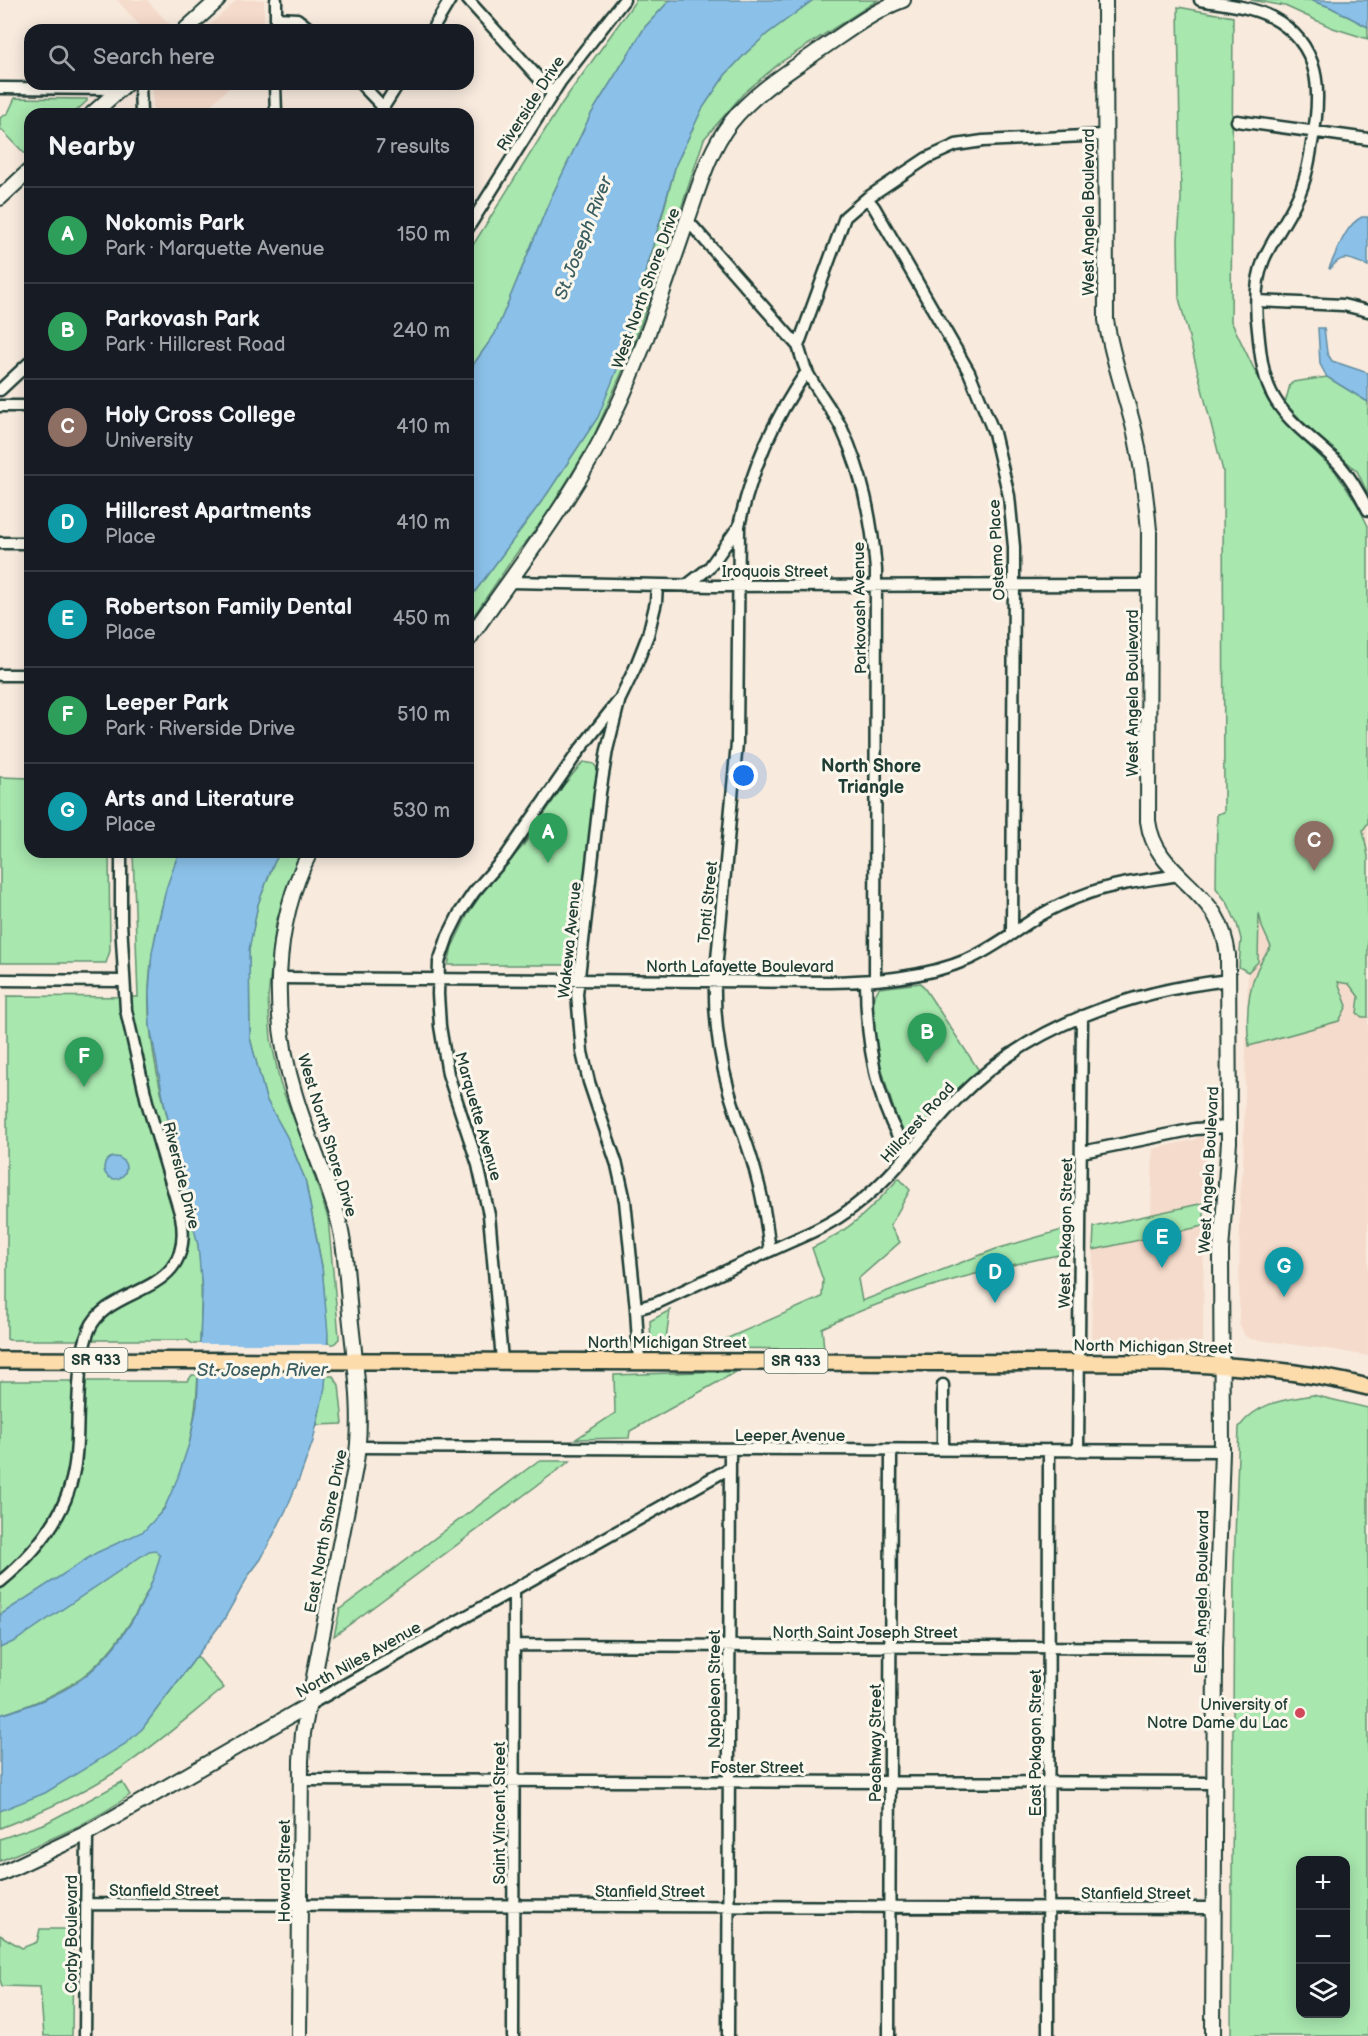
<!DOCTYPE html>
<meta charset="utf-8">
<style>
body{margin:0;font-family:"Balsamiq Sans",sans-serif;background:#20242c;color:#f1f3f6}
.controls{position:absolute;right:18px;bottom:18px;display:grid;overflow:hidden;border-radius:12px;box-shadow:0 3px 15px #0003}
.controls button{width:54px;height:54px;display:grid;place-items:center;padding:0;border:0;border-bottom:2px solid #363941;background:#171b24;color:#f1f3f6;font:30px sans-serif}
.you{position:absolute;left:744px;top:776px;width:21px;height:21px;margin:-15px;border:4px solid #fff;border-radius:50%;background:#1a73e8;box-shadow:0 0 0 9px #1a73e833}
.badge{display:grid;place-items:center;width:39px;height:39px;border-radius:50%;background:#7c3aed;color:#fff;font-size:20px;font-weight:700}
.pin{position:absolute;translate:-50% -50px;filter:drop-shadow(0 2px 3px #0008)}
.pin::after{content:'';position:absolute;top:32px;width:21px;height:18px;background:inherit;clip-path:polygon(0 0,100% 0,50% 100%)}
.list{margin:0;padding:0;list-style:none}
h2{display:flex;justify-content:space-between;align-items:center;height:78px;margin:0;padding:0 24px;font-size:26px}
h2 small{font-size:20px;font-weight:400;color:#9ea1a6}
.list li{display:grid;grid-template-columns:39px 1fr auto;gap:18px;align-items:center;box-sizing:border-box;height:96px;padding:0 24px;border-top:2px solid #363941}
.list b{display:block;font-size:22px;white-space:nowrap}
.list p{margin:0;font-size:20px;white-space:nowrap;color:#9ea1a6}
.list em{font-size:20px;font-style:normal;color:#9ea1a6}
.icon{flex:none;width:33px;height:33px;fill:none;stroke:currentColor;stroke-width:2;stroke-linecap:round;stroke-linejoin:round}
.map{position:relative;flex:none;width:1368px;height:2036px;overflow:hidden}
.search{position:absolute;background:#171b24;box-shadow:0 3px 15px #0003;left:24px;top:24px;width:450px;height:66px;display:flex;align-items:center;gap:15px;box-sizing:border-box;padding:0 21px;border-radius:18px;color:#9ea1a6;font-size:22px}
.panel{position:absolute;background:#171b24;box-shadow:0 3px 15px #0003;left:24px;top:108px;width:450px;height:750px;border-radius:18px}
.map>svg:first-child{display:block}
.built{fill:#f5dbcb}
.green{fill:#a8e7ae;stroke:#649271;stroke-width:1.5;fill-rule:evenodd}
.water{fill:#8bc1e9;stroke:#608ca1;stroke-width:1.5}
.pier{fill:#f8eadd}
.lines{fill:none;stroke-linecap:round;stroke-linejoin:round}
.street-casing{stroke:#1f3d34;stroke-width:15}
.secondary-casing{stroke:#1f3d34;stroke-width:18}
.primary-casing{stroke:#1f3d34;stroke-width:20}
.street{stroke:#fbf7ec;stroke-width:10}
.secondary{stroke:#fbf7ec;stroke-width:14}
.primary{stroke:#fddcac;stroke-width:15}
.poi-dot{fill:#d1495b;stroke:#fbf7ec;stroke-width:2}
.labels{text-anchor:middle;stroke-width:6;stroke-linejoin:round;paint-order:stroke}
.shield{fill:#fbf7ec;stroke:#61756b;stroke-width:1.5}
.shield-label{font-size:15px;font-weight:bold;fill:#1f3d34}
.street-label{font-size:16px;fill:#1f3d34;stroke:#fbf7ec}
.poi-label{font-size:16px;fill:#1f3d34;stroke:#fbf7ec;text-anchor:end}
.water-label{font-size:18px;font-style:italic;fill:#3a5e61;stroke:#fbf7ec}
.neighbourhood-label{font-size:18px;font-weight:bold;fill:#1f3d34;stroke:#fbf7ec}
</style>
<div class="map">
<svg width="1368" height="2036" viewBox="0 0 1368 2036">
<rect width="100%" height="100%" fill="#f8eadd"/>
<filter id="ink" filterUnits="userSpaceOnUse"><feTurbulence type="fractalNoise" baseFrequency=".0167" numOctaves="2"/><feDisplacementMap in="SourceGraphic" scale="12" xChannelSelector="R" yChannelSelector="G"/><feConvolveMatrix kernelMatrix="1 2 1 2 8 2 1 2 1" color-interpolation-filters="sRGB"/></filter>
<g filter="url(#ink)">
<!-- built -->
<path class="built" d="M117 0H147L171 26 166 30H136L140 26Z
M237 0H264V30H204Z
M153 84H233L204 111 153 112Z
M1368 594V1356L1334 1350 1251 1339 1245 1336 1239 1323 1240 1201 1243 1166 1248 972 1258 962 1262 781Z
M1200 1137H1206L1204 1203 1151 1214 1153 1149 1193 1140Z
M1204 1226 1203 1342 1091 1341 1093 1250Z"/>
<!-- green -->
<path class="green" d="M636 0H670L645 27 591 114 550 200 495 334 468 372V253L562 103Z
M813 0H878L781 62 744 93 704 139 671 239 630 354 591 442 542 522 516 554 468 624V601L547 494 598 417 649 265 676 164 702 109 725 75 746 53 767 34Z
M1251 0H1310L1330 7 1368 27V39L1333 28 1285 6Z
M1178 7 1233 17 1231 321 1270 402 1298 435 1335 471 1357 504 1368 526V823L1363 830 1368 856V1017H1362L1357 1013 1359 997 1349 984 1338 982 1347 1006 1339 1021 1249 1046C1245 1010 1248 975 1271 947L1262 927 1259 913 1258 962 1248 972 1239 967 1241 939 1237 924 1228 904 1216 888 1217 814 1224 812 1223 471 1179 298 1178 239 1181 199Z
M15 98 87 99V101L73 114H30V155L28 157 0 128V118L8 113Z
M1327 377 1368 402V494L1357 471 1307 426 1285 403 1290 385 1293 382Z
M583 762 594 764 598 770 576 941 571 965H448L452 947 469 912 485 889 523 846 563 786Z
M0 777 30 778V852H109L110 951 106 963H0Z
M133 852H179C159 907 144 967 150 1026 157 1100 186 1171 198 1244 203 1277 201 1311 200 1344H193L187 1340H9L7 1339V996L138 997Z
M280 852H300L276 922 268 999 271 1039 280 1083 307 1154 328 1218 339 1336V1339L334 1344H328L322 1266 305 1179 287 1137 266 1099 250 1038 249 950 258 904 273 865Z
M921 983 980 1072 950 1098 909 1145C894 1120 860 1012 879 988Z
M899 1178 910 1190 890 1226 900 1242 858 1279 862 1301 996 1249 1069 1228 1068 1253C984 1270 899 1291 822 1328L824 1349 705 1348 822 1297 823 1280 812 1248C852 1229 870 1210 899 1178Z
M1204 1203V1226L1093 1250 1094 1227Z
M670 1310 665 1347H654L651 1343 650 1321Z
M701 1372H736L630 1431 629 1438 576 1439 615 1413 614 1375Z
M192 1375H198C196 1419 186 1487 155 1519 157 1531 160 1544 160 1555 160 1572 147 1592 140 1606 103 1671 70 1693 0 1715V1381H188Z
M326 1376H333L339 1385 343 1424 317 1425Z
M1313 1395 1368 1408V2036H1231L1234 1566 1239 1427C1258 1402 1283 1400 1313 1395ZM1300 1860H1346V2014H1300Z
M538 1461H570L334 1636 340 1609Z
M197 1656 224 1688C189 1716 154 1747 117 1771 80 1795 41 1812 0 1828V1811L142 1729Z
M122 1782 130 1795C90 1824 45 1841 0 1861V1839L46 1823Z
M40 1929H73L72 2036H44L40 1987 2 1986 0 1980V1935L22 1948 37 1942Z"/>
<!-- water -->
<path class="water" d="M670 0H813L767 34 746 53 725 75 702 109 676 164 620 362 598 417 547 494 468 601V372L495 334 550 200 591 114 645 27Z
M1310 0H1368V27L1330 7Z
M1362 217H1368V266C1350 259 1343 252 1330 269L1329 268C1337 252 1345 225 1362 217Z
M1318 328H1324L1327 353 1332 361 1368 373V402L1327 377 1320 364Z
M179 852H280L273 865 258 904 249 950 250 1038 266 1099 287 1137 305 1179 322 1267 328 1334 325 1387 313 1441 301 1474 286 1510 261 1559 249 1575 223 1621 142 1729 125 1744 45 1793 0 1811V1715C29 1706 60 1696 84 1677 118 1650 150 1599 160 1556L155 1550 149 1551 15 1641 0 1648V1615L96 1553 144 1531 164 1509 178 1477 190 1441 197 1405 200 1344 202 1291 198 1245 164 1102 150 1026 149 992 152 952 166 889Z
M104 1168a11 11 0 1 1 22 0a11 11 0 1 1-22 0Z"/>
<!-- pier -->
<path class="pier" d="M197 1344H331L329 1376 195 1375Z"/>
<g class="lines">
<defs>
<path id="street" d="M468 0 553 94
M1200 0C1223 4 1250 6 1271 17 1322 44 1322 92 1312 143 1310 157 1307 173 1302 187 1293 213 1275 234 1264 259 1255 281 1255 307 1258 330 1260 351 1262 373 1271 392 1286 423 1316 440 1339 464 1351 478 1360 494 1368 510
M276 18 297 19 311 30
M276 30V0
M432 30 450 0
M140 84 141 114
M275 84 276 114
M361 84 383 107
M0 88 120 89
M379 114 398 84
M1237 121 1368 139
M867 198 874 207 969 372 994 433 1009 496 1014 547V572L1012 934
M688 221 798 346C801 354 803 364 807 372 817 391 831 408 841 427 863 473 872 520 876 570L875 980
M468 228 560 82 624 0
M1257 301 1343 305 1368 311
M798 346 845 217 867 198 927 158 956 145 983 141 1104 135
M0 390 30 362
M0 406H30
M0 543H30
M509 582 715 586 1149 585
M686 586 709 568 739 526
M0 675H30
M619 702 607 750 600 793 577 994 582 1052 589 1082 617 1165 625 1201 636 1309 639 1360
M280 978 830 982C878 981 924 978 969 959 994 948 1016 930 1039 916 1054 907 1072 899 1089 893 1117 883 1149 880 1178 875
M0 980 123 981
M866 981C866 1040 875 1103 908 1153
M1082 1152 1195 1129 1229 1127
M770 1251C767 1226 764 1202 757 1178 750 1148 737 1120 729 1091 719 1055 714 1018 715 981L737 743 739 526C752 468 773 420 807 371
M636 1309 657 1303C695 1285 734 1267 772 1250 797 1238 823 1229 845 1213 891 1182 921 1135 959 1097 1030 1025 1131 991 1229 980
M502 1360 489 1215 478 1165 448 1074 440 1026 438 994 439 962 448 936 459 914 474 892 506 856 578 752 620 699 635 668 648 635 656 602 657 585
M359 1447 1222 1451
M943 1450V1385
M1078 1451 1082 1016
M0 1582C35 1553 66 1516 74 1470 78 1450 77 1428 78 1407 79 1382 80 1353 89 1330 109 1282 196 1299 181 1216L147 1102 126 1010 121 922V852
M514 1645 1215 1648
M307 1706 730 1468
M301 1780 1214 1783
M86 1904 1214 1908
M85 2036 87 1833
M513 2036 514 1591
M728 2036 730 1450
M889 2036 891 1450
M1048 2036 1049 1450"/>
<path id="secondary" d="M1105 0 1106 320C1112 359 1126 395 1135 433 1142 465 1146 498 1149 530L1148 821C1154 866 1193 880 1215 915 1223 928 1226 941 1228 955L1229 1142 1221 1251 1222 1451 1215 1648 1213 2036
M185 30 218 0
M92 114 126 84
M0 198 30 170
M468 640C518 567 575 497 613 416 643 354 664 287 687 221 699 188 708 151 731 122 755 92 787 73 818 51 845 33 873 11 903 0
M0 1874 87 1833 307 1706
M299 2036 301 1760 303 1733 355 1468C364 1417 355 1364 350 1314 347 1282 346 1246 337 1215 325 1174 307 1136 295 1095 271 1017 272 926 310 852"/>
<path id="primary" d="M0 1360 1164 1363C1233 1365 1301 1370 1368 1387"/>
</defs>
<!-- street casing -->
<use href="#street" class="street-casing"/>
<!-- secondary casing -->
<use href="#secondary" class="secondary-casing"/>
<!-- primary casing -->
<use href="#primary" class="primary-casing"/>
<!-- street -->
<use href="#street" class="street"/>
<!-- secondary -->
<use href="#secondary" class="secondary"/>
<!-- primary -->
<use href="#primary" class="primary"/>
</g>
</g>
<!-- markers -->
<circle class="poi-dot" cx="1300" cy="1713" r="6"/>
<g class="labels">
<!-- shield labels -->
<g class="shield">
<rect x="64.5" y="1348" width="63" height="24" rx="4.5"/>
<rect x="764.5" y="1349" width="63" height="24" rx="4.5"/>
</g>
<g class="shield-label">
<text x="96" y="1365">SR 933</text>
<text x="796" y="1366">SR 933</text>
</g>
<!-- street labels -->
<g class="street-label">
<text transform="translate(530 103) rotate(-57)" y="6">Riverside Drive</text>
<text transform="translate(1088 212) rotate(-90)" y="6">West Angela Boulevard</text>
<text transform="translate(645 288) rotate(-70)" y="6">West North Shore Drive</text>
<text transform="translate(996 550) rotate(-93)" y="6">Ostemo Place</text>
<text x="775" y="577">Iroquois Street</text>
<text transform="translate(859 608) rotate(-91)" y="6">Parkovash Avenue</text>
<text transform="translate(1132 693) rotate(-90)" y="6">West Angela Boulevard</text>
<text transform="translate(707 902) rotate(-84)" y="6">Tonti Street</text>
<text transform="translate(569 940) rotate(-84)" y="6">Wakewa Avenue</text>
<text x="740" y="972">North Lafayette Boulevard</text>
<text transform="translate(479 1116) rotate(74)" y="6">Marquette Avenue</text>
<text transform="translate(917 1122) rotate(-48)" y="6">Hillcrest Road</text>
<text transform="translate(328 1135) rotate(73)" y="6">West North Shore Drive</text>
<text transform="translate(1208 1170) rotate(-87)" y="6">West Angela Boulevard</text>
<text transform="translate(182 1175) rotate(76)" y="6">Riverside Drive</text>
<text transform="translate(1065 1233) rotate(-89)" y="6">West Pokagon Street</text>
<text x="667" y="1348">North Michigan Street</text>
<text transform="translate(1153 1346) rotate(1)" y="6">North Michigan Street</text>
<text x="790" y="1441">Leeper Avenue</text>
<text transform="translate(325 1531) rotate(-79)" y="6">East North Shore Drive</text>
<text transform="translate(1201 1592) rotate(-89)" y="6">East Angela Boulevard</text>
<text x="865" y="1638">North Saint Joseph Street</text>
<text transform="translate(358 1659) rotate(-29)" y="6">North Niles Avenue</text>
<text transform="translate(714 1689) rotate(-90)" y="6">Napoleon Street</text>
<text transform="translate(875 1743) rotate(-90)" y="6">Peashway Street</text>
<text transform="translate(1035 1743) rotate(-90)" y="6">East Pokagon Street</text>
<text x="757" y="1773">Foster Street</text>
<text transform="translate(499 1813) rotate(-90)" y="6">Saint Vincent Street</text>
<text transform="translate(284 1871) rotate(-90)" y="6">Howard Street</text>
<text x="164" y="1896">Stanfield Street</text>
<text x="650" y="1897">Stanfield Street</text>
<text x="1136" y="1899">Stanfield Street</text>
<text transform="translate(71 1934) rotate(-90)" y="6">Corby Boulevard</text>
</g>
<!-- poi labels -->
<g class="poi-label">
<text x="1288" y="1710">University of<tspan x="1288" dy="18">Notre Dame du Lac</tspan></text>
</g>
<!-- water labels -->
<g class="water-label">
<text transform="translate(583 238) rotate(-69)" y="6">St. Joseph River</text>
<text x="262" y="1376">St. Joseph River</text>
</g>
<!-- neighbourhood labels -->
<g class="neighbourhood-label">
<text x="871" y="772">North Shore<tspan x="871" dy="21">Triangle</tspan></text>
</g>
</g>
</svg>
<div class="controls">
<button>+</button>
<button>−</button>
<button><svg class="icon" aria-label="layers" viewBox="0 0 24 24"><path d="M12 4l9 5-9 5-9-5zM3 14l9 5 9-5"/></svg></button>
</div>
<div class="you"></div>
<div class="pin badge" style="left:548px;top:863px;background:#2e9e5b">A</div>
<div class="pin badge" style="left:927px;top:1063px;background:#2e9e5b">B</div>
<div class="pin badge" style="left:1314px;top:871px;background:#8d6e63">C</div>
<div class="pin badge" style="left:995px;top:1303px;background:#0f9aa8">D</div>
<div class="pin badge" style="left:1162px;top:1268px;background:#0f9aa8">E</div>
<div class="pin badge" style="left:84px;top:1087px;background:#2e9e5b">F</div>
<div class="pin badge" style="left:1284px;top:1297px;background:#0f9aa8">G</div>
<div class="search"><svg class="icon" aria-label="search" viewBox="0 0 24 24"><circle cx="10" cy="10" r="6"/><path d="M15 15l6 6"/></svg>Search here</div>
<section class="panel">
<h2>Nearby<small>7 results</small></h2>
<ul class="list">
<li><span class="badge" style="background:#2e9e5b">A</span><div><b>Nokomis Park</b><p>Park · Marquette Avenue</p></div><em>150 m</em></li>
<li><span class="badge" style="background:#2e9e5b">B</span><div><b>Parkovash Park</b><p>Park · Hillcrest Road</p></div><em>240 m</em></li>
<li><span class="badge" style="background:#8d6e63">C</span><div><b>Holy Cross College</b><p>University</p></div><em>410 m</em></li>
<li><span class="badge" style="background:#0f9aa8">D</span><div><b>Hillcrest Apartments</b><p>Place</p></div><em>410 m</em></li>
<li><span class="badge" style="background:#0f9aa8">E</span><div><b>Robertson Family Dental</b><p>Place</p></div><em>450 m</em></li>
<li><span class="badge" style="background:#2e9e5b">F</span><div><b>Leeper Park</b><p>Park · Riverside Drive</p></div><em>510 m</em></li>
<li><span class="badge" style="background:#0f9aa8">G</span><div><b>Arts and Literature</b><p>Place</p></div><em>530 m</em></li>
</ul>
</section>
</div>
